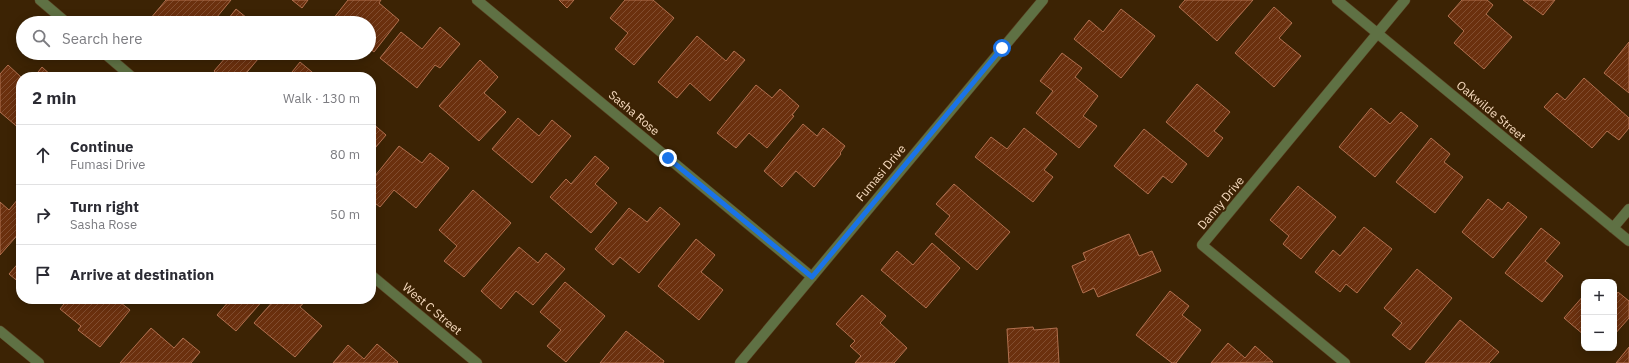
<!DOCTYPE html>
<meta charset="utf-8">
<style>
body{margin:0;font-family:"IBM Plex Sans",sans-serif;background:#f7f7f7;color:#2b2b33}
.controls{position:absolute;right:12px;bottom:12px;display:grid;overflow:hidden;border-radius:8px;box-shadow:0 2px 10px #0003}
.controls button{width:36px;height:36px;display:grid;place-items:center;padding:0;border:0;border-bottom:1px solid #e1e1e2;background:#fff;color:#2b2b33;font:20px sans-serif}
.stop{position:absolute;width:12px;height:12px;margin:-9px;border:3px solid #1a73e8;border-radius:50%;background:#fff}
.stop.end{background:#1a73e8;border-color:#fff;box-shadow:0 1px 4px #0008}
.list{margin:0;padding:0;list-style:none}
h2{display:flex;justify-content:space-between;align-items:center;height:52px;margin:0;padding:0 16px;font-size:17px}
h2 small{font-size:13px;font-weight:400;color:#7c7c81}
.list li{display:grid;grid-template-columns:26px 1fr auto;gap:12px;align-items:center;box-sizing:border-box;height:60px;padding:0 16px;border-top:1px solid #e1e1e2}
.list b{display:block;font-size:15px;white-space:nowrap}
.list p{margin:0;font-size:13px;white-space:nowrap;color:#7c7c81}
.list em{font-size:13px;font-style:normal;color:#7c7c81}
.icon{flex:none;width:22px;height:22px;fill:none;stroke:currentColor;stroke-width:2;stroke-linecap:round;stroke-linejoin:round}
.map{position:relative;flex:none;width:1629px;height:363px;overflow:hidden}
.search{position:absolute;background:#fff;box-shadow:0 2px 10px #0003;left:16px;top:16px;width:360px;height:44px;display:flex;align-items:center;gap:10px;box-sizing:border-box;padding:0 14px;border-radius:22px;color:#7c7c81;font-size:15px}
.panel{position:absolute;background:#fff;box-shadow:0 2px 10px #0003;left:16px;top:72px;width:360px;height:232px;border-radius:16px}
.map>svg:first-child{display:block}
.building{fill:url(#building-hatch);stroke:#b2704f}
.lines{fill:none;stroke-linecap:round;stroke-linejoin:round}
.minor-casing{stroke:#5a4122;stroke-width:11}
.minor{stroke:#5f7144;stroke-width:10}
.route{stroke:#1a73e8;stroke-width:5}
.labels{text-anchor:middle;stroke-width:4;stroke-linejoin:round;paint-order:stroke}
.street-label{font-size:12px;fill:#f8dcc0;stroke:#3c2304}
</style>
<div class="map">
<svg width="1629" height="363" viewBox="0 0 1629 363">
<defs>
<pattern id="building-hatch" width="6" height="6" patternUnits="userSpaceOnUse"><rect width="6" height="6" fill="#6b300e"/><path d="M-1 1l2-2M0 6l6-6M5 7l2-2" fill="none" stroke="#814d2f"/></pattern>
</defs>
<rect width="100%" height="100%" fill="#3c2304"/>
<!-- building -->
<path class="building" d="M166 0H231L212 23H186L184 22 183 23H154L150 19Z
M292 0H308L302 8Z
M348 0H381L379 3 399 20 374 52 369 48V23H338L333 19Z
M559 0H574L567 8Z
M625 0H653L674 18 634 65 615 49 628 33 610 18Z
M1185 0H1253L1217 41 1179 7Z
M1462 0H1487L1493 5 1486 14 1512 37 1484 69 1454 43 1464 31 1448 16Z
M1523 0H1555L1543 15Z
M1274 7 1292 23 1279 38 1301 56 1274 87 1235 53Z
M236 9 253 23H225Z
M1121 9 1155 36 1121 78 1074 39 1089 20 1103 32Z
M440 27 460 44 440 68 435 65 417 88 380 58 401 32 422 49Z
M697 36 726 61 734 51 745 60 710 101 690 83 677 98 658 82Z
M1629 42V93L1604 73Z
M222 53H263L243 77H221L214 71 226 57Z
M1062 53 1082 68 1075 77 1098 96 1083 116 1097 126 1079 148 1036 113 1053 91 1040 81Z
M480 60 498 77 484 93 506 112 479 141 439 106Z
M300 62 318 77H288Z
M8 65 21 77V130L0 112V74Z
M42 67 53 77H34Z
M1584 78 1629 118V128L1619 140 1607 131 1592 148 1544 107 1557 93 1565 100Z
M1197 84 1230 112 1214 131 1223 138 1208 157 1166 122Z
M756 85 772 98 780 89 799 106 792 115 794 116 767 148 749 133 736 148 717 133Z
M1371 108 1390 124 1401 112 1418 126 1375 177 1339 147Z
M518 118 539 136 552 120 571 136 532 183 492 149Z
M371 122 386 135 371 153Z
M803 124 817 136 823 128 845 146 840 153 841 154 814 187 796 171 782 187 764 171Z
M1024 128 1057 154 1044 170 1053 177 1033 202 975 157 991 137 1007 149Z
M1144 129 1187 164 1172 183 1163 176 1148 194 1114 166Z
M1431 138 1450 154 1444 162 1463 177 1435 213 1396 182Z
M399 146 422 163 430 153 449 168 416 208 394 190 380 207 371 200V181Z
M595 156 609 168 595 184 617 203 591 233 550 197 566 179 571 184Z
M954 184 1010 232 977 270 935 234 950 216 936 204Z
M1298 186 1336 217 1301 259 1283 244 1289 236 1270 220Z
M473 190 511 223 464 277 444 261 457 246 439 230Z
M18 199 21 202V231L0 255V202L9 210Z
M1488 199 1502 210 1508 202 1527 217 1493 258 1462 232Z
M660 207 680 224 639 273 620 257 613 265 595 249 629 208 647 222Z
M1364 227 1392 249 1357 293 1346 284 1340 292 1315 272 1333 250 1340 256Z
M1541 228 1560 243 1545 261 1563 276 1542 302 1505 273Z
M1129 234 1139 256 1152 251 1161 271 1098 297 1094 288 1083 293 1072 266 1086 260 1083 253Z
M696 239 715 255 701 272 723 290 699 320 658 286Z
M932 243 960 268 926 308 881 270 897 251 913 265Z
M519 247 538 263 546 253 565 269 533 305 516 291 501 309 481 291Z
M21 260V284L9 274Z
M1417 269 1452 298 1410 350 1392 335 1402 323 1384 308Z
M565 282 605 316 566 362 547 346 561 330 540 312Z
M1170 291 1189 306 1182 315 1201 330 1176 363H1172L1136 335Z
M1618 292 1629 301V318L1614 335V297Z
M862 295 886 316 880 323 907 348 894 363H855L861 356 850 346 855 341 836 324Z
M1584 295V335L1564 318Z
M68 299H116L130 310 100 347 78 330 81 326 60 309Z
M229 299H264L236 331 217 315 230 300Z
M275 299H307L300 307 322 326 295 357 254 323Z
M1460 320 1499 352 1489 363H1425Z
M1033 327 1034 330 1057 328 1059 363H1009L1007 329Z
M151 328 174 348 183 338 200 352 191 363H120Z
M626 331 664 361 663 363H600Z
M1228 343 1245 358 1255 346 1273 362 1211 363Z
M377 344 398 362 397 363H333L348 345 364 359Z
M1629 347V363H1616Z"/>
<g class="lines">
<defs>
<path id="minor" d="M40 0 67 23
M477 0 812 277
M1337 0 1629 241
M104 53 132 77
M1613 228 1629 209
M371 275 477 363
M0 331 39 363
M740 363 1043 0
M1345 363 1202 245 1405 0"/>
</defs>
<!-- minor casing -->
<use href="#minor" class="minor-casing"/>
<!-- minor -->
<use href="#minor" class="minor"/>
</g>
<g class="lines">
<!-- route -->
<path class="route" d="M668 158 812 277 1002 48"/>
</g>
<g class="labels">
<!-- street labels -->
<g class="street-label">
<text transform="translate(1491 111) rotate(40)" y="4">Oakwilde Street</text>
<text transform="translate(634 113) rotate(40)" y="4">Sasha Rose</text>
<text transform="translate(881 173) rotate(-50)" y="4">Fumasi Drive</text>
<text transform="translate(1221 203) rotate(-50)" y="4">Danny Drive</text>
<text transform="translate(432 309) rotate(40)" y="4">West C Street</text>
</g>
</g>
</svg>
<div class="controls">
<button>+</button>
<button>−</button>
</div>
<div class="stop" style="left:1002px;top:48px"></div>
<div class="stop end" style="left:668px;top:158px"></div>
<div class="search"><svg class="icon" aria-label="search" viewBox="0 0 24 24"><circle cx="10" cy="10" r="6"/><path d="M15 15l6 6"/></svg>Search here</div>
<section class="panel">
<h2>2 min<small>Walk · 130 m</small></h2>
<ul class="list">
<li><svg class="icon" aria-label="ahead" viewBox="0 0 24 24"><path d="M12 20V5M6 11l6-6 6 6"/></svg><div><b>Continue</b><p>Fumasi Drive</p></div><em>80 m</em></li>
<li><svg class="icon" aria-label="right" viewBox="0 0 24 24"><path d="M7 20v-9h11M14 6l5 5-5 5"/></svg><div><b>Turn right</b><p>Sasha Rose</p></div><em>50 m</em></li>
<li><svg class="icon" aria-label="arrive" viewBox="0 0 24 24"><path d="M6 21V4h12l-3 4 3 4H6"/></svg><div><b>Arrive at destination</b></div></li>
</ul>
</section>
</div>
